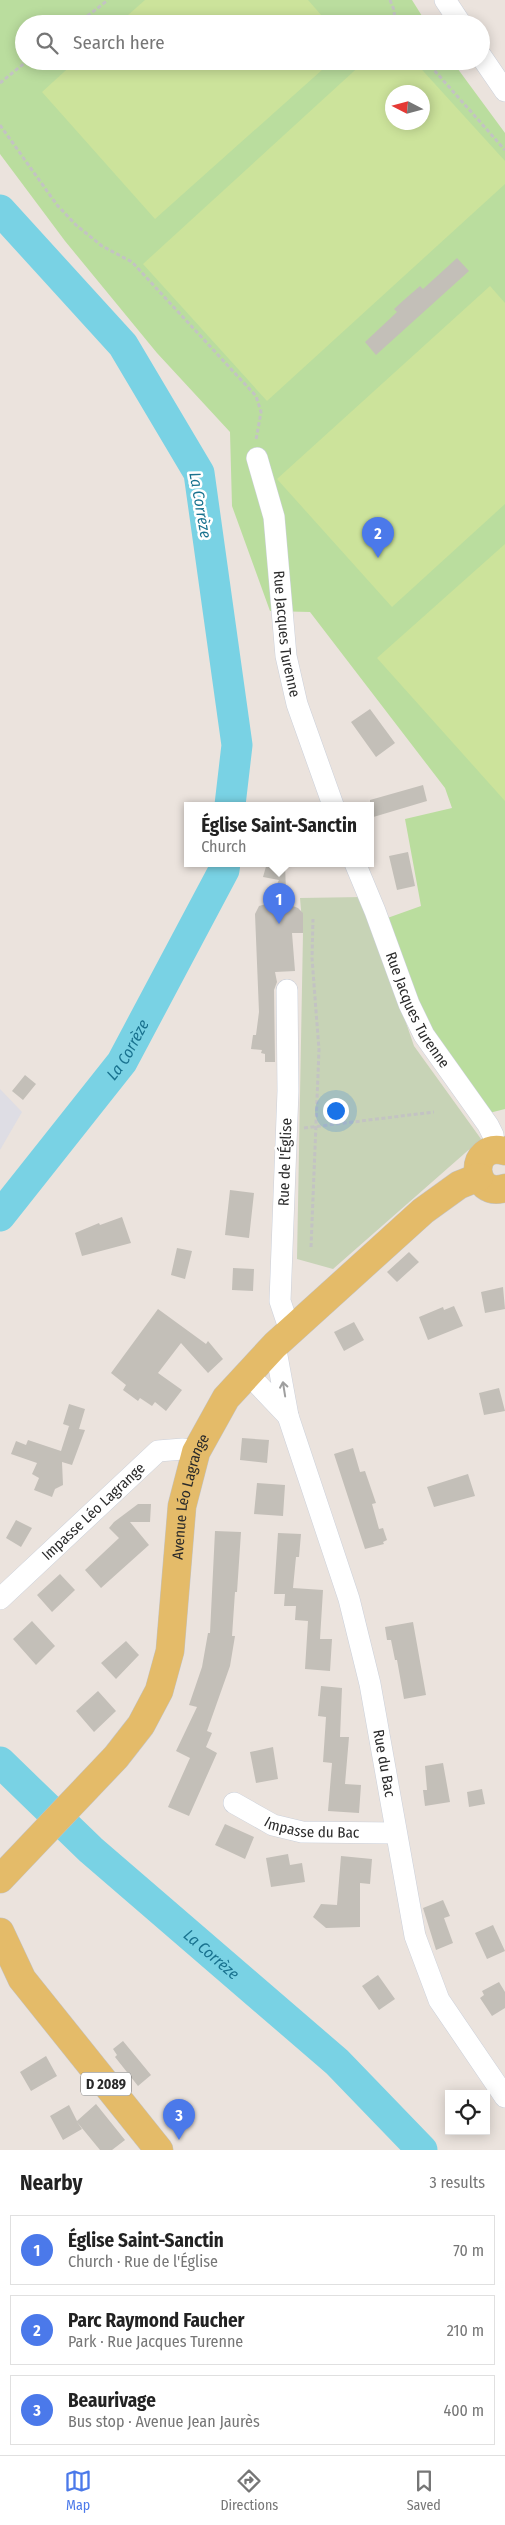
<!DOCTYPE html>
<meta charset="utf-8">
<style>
body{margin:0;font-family:"Fira Sans Condensed",sans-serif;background:#f6f6f6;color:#222}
.controls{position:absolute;right:15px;bottom:15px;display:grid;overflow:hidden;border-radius:0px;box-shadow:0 2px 12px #0003}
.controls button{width:45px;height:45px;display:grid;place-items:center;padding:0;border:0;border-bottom:1px solid #e0e0e0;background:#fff;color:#222;font:25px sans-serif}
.compass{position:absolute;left:385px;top:85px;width:45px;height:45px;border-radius:50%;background:#fff;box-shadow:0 2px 12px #0003;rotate:276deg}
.you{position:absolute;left:335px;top:1110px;width:18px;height:18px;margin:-12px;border:4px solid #fff;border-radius:50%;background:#1a73e8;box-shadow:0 0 0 8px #1a73e833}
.badge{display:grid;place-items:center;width:32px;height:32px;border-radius:50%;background:#4b79ea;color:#fff;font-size:16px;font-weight:700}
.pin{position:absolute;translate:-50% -41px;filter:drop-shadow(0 1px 2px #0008)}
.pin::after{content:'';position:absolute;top:26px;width:18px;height:15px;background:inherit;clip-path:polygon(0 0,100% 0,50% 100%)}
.popup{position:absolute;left:184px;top:802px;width:190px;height:65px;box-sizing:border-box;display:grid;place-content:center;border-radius:0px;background:#fff;filter:drop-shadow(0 1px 4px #0005);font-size:16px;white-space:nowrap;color:#767676}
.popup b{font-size:19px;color:#222}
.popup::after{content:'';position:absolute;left:50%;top:100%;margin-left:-10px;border:10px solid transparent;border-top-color:#fff}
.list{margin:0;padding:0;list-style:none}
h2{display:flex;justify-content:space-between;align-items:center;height:65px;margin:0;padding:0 20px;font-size:21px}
h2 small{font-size:16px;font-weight:400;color:#767676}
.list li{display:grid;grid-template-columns:32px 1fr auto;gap:15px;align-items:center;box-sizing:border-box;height:70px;margin:0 10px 10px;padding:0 10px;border:1px solid #e0e0e0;border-radius:0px}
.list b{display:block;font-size:19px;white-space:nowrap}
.list p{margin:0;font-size:16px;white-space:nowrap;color:#767676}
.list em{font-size:16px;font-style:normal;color:#767676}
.icon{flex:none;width:28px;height:28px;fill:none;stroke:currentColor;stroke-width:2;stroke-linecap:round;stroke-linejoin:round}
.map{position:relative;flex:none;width:505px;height:2150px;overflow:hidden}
.search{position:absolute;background:#fff;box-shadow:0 2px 12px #0003;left:15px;right:15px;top:15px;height:55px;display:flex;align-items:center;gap:12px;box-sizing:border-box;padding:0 18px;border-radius:28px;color:#767676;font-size:19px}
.sheet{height:305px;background:#fff}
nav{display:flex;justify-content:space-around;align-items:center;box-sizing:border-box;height:70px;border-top:1px solid #e0e0e0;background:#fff;font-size:14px;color:#767676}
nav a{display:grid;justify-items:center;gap:2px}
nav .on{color:#4b79ea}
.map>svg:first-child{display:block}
.industrial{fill:#dedde4}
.green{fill:#badd9e;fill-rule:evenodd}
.cemetery{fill:#c7d3b6}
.pitch{fill:#cce39b;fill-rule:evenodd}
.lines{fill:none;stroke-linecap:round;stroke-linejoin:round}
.river{stroke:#79d2e4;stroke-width:31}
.building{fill:#c3bfb8}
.minor-casing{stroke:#cbd0da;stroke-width:22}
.major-casing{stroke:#c3c3c3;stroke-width:29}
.path{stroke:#c3c3c3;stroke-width:3;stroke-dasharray:4 2.5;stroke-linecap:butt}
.minor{stroke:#fff;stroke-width:21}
.major{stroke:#e4bb69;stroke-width:28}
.oneway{stroke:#9f9f9f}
.labels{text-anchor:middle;stroke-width:5;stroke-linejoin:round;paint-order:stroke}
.shield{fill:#fff;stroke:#6a6a6a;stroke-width:1}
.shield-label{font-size:14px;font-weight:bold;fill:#2a2a2a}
.street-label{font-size:15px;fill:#2a2a2a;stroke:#fff}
.water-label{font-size:16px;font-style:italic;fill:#19728f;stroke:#fff}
</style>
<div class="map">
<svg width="505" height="2150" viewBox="0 0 505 2150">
<rect width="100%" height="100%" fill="#ebe3dd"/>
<!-- industrial -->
<path class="industrial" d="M0 1089 22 1112 0 1150Z"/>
<!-- green -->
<path class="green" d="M0 0H412L427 24H24V61H452L505 133V1109L481 1115 424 1035 379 921 421 906 405 819 452 808 445 788 310 612 270 611 232 506 230 432 157 353 65 241 0 154ZM392 92H422V122H392Z"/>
<!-- cemetery -->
<path class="cemetery" d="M363 897 414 1046 481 1139 333 1269 297 1259 303 933 300 898Z"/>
<!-- pitch -->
<path class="pitch" d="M145 0H308L329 24H118Z
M76 61H332L155 219 42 92Z
M365 61H414L505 161V184L267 401 143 264ZM422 92V122H392V92Z
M490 286 505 303V504L392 607 277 479Z
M505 544V801L377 658Z"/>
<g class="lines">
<!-- river -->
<g class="river">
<path d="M0 210 123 345 199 473 237 745 230 805"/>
<path id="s1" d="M0 1216 122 1062 224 870 225 863"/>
<path id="s2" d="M0 1762 91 1850 337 2062 422 2150"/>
</g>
</g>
<!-- building -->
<path class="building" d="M457 258 469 271 376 355 365 342 397 312 394 309 405 299 420 286 423 289Z
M370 709 395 743 376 757 351 722Z
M423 785 427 801 370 818V800Z
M408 852 415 886 397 890 389 856Z
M267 863H285L286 893 290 905 298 908 303 913V933H292L295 971 275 972 277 982 274 990 275 1062H265V1054L261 1053 262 1050 251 1049 253 1035H256L259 1012 255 914 259 906 266 904 279 880 263 877Z
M25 1075 36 1084 23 1100 12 1091Z
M230 1190 254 1193 249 1238 225 1235Z
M122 1217 131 1243 82 1256 75 1233 99 1223 100 1225Z
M177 1248 192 1251 185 1279 171 1275Z
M409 1252 419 1262 397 1282 387 1272Z
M233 1268 254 1269 253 1291 232 1290Z
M503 1287 505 1309 485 1313 481 1292Z
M454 1306 463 1326 428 1340 419 1317 443 1307 444 1310Z
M158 1309 206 1344 208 1341 223 1359 208 1373 181 1343 158 1373 182 1390 166 1411 155 1402 152 1406 140 1398 138 1401 123 1390 126 1385 111 1373Z
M354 1322 364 1340 344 1351 334 1332Z
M499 1388 505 1411 484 1415 479 1393Z
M69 1404 85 1409 79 1429 85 1430 72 1465 62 1462 63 1485 55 1489 52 1497 34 1490 39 1478 32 1474 37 1463 11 1454 16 1441 26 1445 28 1440 61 1451 69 1426 72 1427 63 1424Z
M242 1438 269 1440 267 1463 240 1460Z
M353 1448 360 1472 365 1471 376 1503 372 1504 379 1529 383 1528 387 1540 383 1542 384 1544 365 1549 334 1454Z
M468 1474 475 1496 434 1507 427 1487Z
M257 1483 285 1485 283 1516 254 1514Z
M138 1504H151L150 1522H130L149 1545 101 1588 85 1570 119 1538 109 1528 114 1522Z
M16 1520 32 1528 21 1547 6 1538Z
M215 1531 241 1532 237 1592H235L232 1636H235L230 1666 207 1731 212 1733 206 1747 217 1753 189 1816 168 1807 190 1758 176 1751 197 1707 189 1705 202 1667 208 1633H210Z
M278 1533 301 1534 299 1557H296L293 1588 323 1590 320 1639H332L330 1671 305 1669 308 1621 295 1620 296 1606H284L285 1594H274Z
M60 1574 75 1590 52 1612 37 1595Z
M32 1621 55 1646 36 1665 13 1639Z
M413 1622 426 1695 404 1699 397 1660H395L391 1640H387L385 1627Z
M126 1641 139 1655 116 1679 101 1663Z
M321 1686 342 1688 340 1737H349L345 1784 361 1785 359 1813 328 1811 332 1763 323 1762 326 1717 318 1716Z
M98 1691 116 1711 94 1732 76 1711Z
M273 1747 278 1779 256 1783 250 1752Z
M443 1763 450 1802 425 1806 423 1790H427L425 1766Z
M482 1789 485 1804 469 1807 467 1792Z
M225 1824 254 1837 245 1859 215 1845Z
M288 1854 290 1865 302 1863 305 1882 271 1887 266 1858Z
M341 1856 372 1859 370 1884 360 1883V1927L326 1928 313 1917 321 1904 337 1905Z
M443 1900 450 1916 444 1918 453 1943 436 1950 423 1908Z
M493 1925 505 1951 487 1959 475 1933Z
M378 1975 395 1999 379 2010 362 1986Z
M499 1982 505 1992V2008L492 2016 480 1998 484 1995 482 1991Z
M123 2041 151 2075 138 2086 115 2057 117 2055 113 2049Z
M46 2056 57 2076 31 2091 20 2072Z
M96 2104 125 2140 112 2150H100L77 2122 82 2129 63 2140 50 2116 69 2105 77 2121Z"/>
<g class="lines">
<defs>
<g id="minor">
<path d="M445 0 461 24"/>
<path d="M481 56 505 91"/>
<path id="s3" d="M257 458 274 517 286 656 297 704 333 805"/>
<path id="s4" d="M355 863 375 911 409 1004 424 1035 488 1125 493 1135 495 1149"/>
<path d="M287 990 288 1091 280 1301 290 1331"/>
<path d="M249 1375 288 1416 275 1345"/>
<path id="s5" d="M288 1416 349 1599 370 1684 415 1936 439 2000 505 2097"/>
<path id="s6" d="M0 1599 158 1451 183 1449 196 1452"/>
<path id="s7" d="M234 1803 273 1825 302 1832 395 1833"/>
</g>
<g id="major">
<path d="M505 1151C468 1141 470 1199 505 1188"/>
<path id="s8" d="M0 1879 116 1757 141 1725 159 1691 170 1651 182 1506 196 1452 226 1398 275 1345 423 1211 459 1185 479 1177"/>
<path d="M0 1932 22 1979 159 2150"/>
</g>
</defs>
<!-- minor casing -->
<use href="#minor" class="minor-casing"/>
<!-- major casing -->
<use href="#major" class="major-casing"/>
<!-- path -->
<path class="path" d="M390 0 394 10 395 24
M77 24 108 0
M426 61 505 150
M0 83 27 61
M0 125 57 205 76 225 102 246 132 262 256 396 261 412 256 440
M304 1128 434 1112
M311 1247 319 1050 312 958 313 919"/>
<!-- minor -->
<use href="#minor" class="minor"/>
<!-- major -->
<use href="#major" class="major"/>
</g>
<!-- one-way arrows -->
<defs><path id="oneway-shaft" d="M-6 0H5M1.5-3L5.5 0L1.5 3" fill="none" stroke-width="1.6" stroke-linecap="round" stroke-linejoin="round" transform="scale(1.25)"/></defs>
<use class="oneway" href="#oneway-shaft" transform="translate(284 1389) rotate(-99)"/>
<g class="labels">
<!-- shield labels -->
<rect class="shield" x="81" y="2072.5" width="50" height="23" rx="4"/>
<g class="shield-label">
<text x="106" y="2089">D 2089</text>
</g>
<!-- street labels -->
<g class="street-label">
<text dy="5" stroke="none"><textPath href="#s3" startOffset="179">Rue Jacques Turenne</textPath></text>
<text dy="5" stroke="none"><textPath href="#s4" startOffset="160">Rue Jacques Turenne</textPath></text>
<text transform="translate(285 1162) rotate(-88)" y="5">Rue de l'Église</text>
<text dy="5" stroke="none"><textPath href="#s8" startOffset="445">Avenue Léo Lagrange</textPath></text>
<text dy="5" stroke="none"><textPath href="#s6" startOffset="128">Impasse Léo Lagrange</textPath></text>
<text dy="5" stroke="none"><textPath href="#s5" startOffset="361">Rue du Bac</textPath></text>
<text dy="5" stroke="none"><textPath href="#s7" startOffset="84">Impasse du Bac</textPath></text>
</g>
<!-- water labels -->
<g class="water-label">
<text transform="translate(201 505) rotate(80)" y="6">La Corrèze</text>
<text dy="6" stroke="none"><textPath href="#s1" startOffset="210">La Corrèze</textPath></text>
<text dy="6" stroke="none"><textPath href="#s2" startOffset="286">La Corrèze</textPath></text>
</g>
</g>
</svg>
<div class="controls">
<button><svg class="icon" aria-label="locate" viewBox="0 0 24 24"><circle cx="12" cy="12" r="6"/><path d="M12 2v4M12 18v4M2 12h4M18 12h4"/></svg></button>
</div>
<svg class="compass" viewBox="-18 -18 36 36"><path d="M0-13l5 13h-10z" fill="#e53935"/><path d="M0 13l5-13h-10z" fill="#767676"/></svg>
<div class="you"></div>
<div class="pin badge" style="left:279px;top:924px">1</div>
<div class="popup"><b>Église Saint-Sanctin</b>Church</div>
<div class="pin badge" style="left:378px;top:558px">2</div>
<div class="pin badge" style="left:179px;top:2140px">3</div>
<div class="search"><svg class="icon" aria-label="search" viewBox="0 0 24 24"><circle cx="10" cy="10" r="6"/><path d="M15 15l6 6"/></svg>Search here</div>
</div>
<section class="sheet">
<h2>Nearby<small>3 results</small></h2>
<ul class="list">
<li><span class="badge">1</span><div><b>Église Saint-Sanctin</b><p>Church · Rue de l'Église</p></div><em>70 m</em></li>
<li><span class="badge">2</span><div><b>Parc Raymond Faucher</b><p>Park · Rue Jacques Turenne</p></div><em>210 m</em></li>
<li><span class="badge">3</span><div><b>Beaurivage</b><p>Bus stop · Avenue Jean Jaurès</p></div><em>400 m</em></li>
</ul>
</section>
<nav>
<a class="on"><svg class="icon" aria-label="map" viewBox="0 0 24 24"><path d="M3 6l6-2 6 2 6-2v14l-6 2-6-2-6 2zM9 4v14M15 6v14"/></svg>Map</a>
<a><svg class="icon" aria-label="directions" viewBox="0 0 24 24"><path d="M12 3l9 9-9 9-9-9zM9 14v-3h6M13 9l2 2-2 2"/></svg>Directions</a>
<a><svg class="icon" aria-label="saved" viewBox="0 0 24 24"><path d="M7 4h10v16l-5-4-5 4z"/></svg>Saved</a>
</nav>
